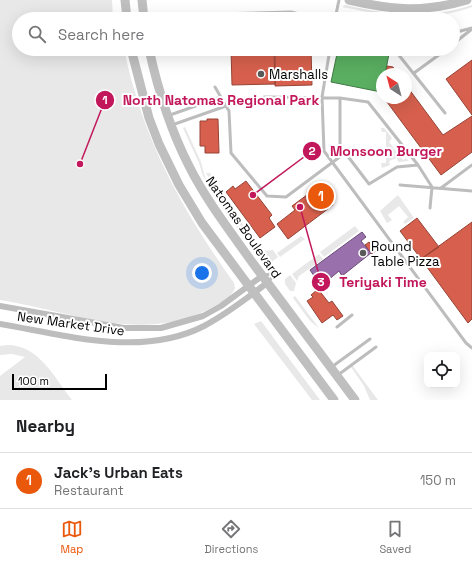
<!DOCTYPE html>
<style>
body{margin:0;font-family:"Space Grotesk",sans-serif;background:#f6f6f6;color:#202124}
.controls{position:absolute;right:12px;bottom:12px;display:grid;overflow:hidden;border-radius:8px;box-shadow:0 4px 16px #0002}
.controls button{width:36px;height:36px;display:grid;place-items:center;padding:0;border:0;border-bottom:1px solid #e0e0e0;background:#fff;color:#202124;font:20px sans-serif}
.compass{position:absolute;left:376px;top:68px;width:36px;height:36px;border-radius:50%;background:#fff;box-shadow:0 4px 16px #0002;rotate:324deg}
.scale{position:absolute;left:12px;bottom:10px;width:95px;box-sizing:border-box;padding-left:4px;border:2px solid #000;border-top:0;font-size:11px;line-height:14px;white-space:nowrap;color:#000;-webkit-text-stroke:3px #fff;paint-order:stroke}
.you{position:absolute;left:202px;top:273px;width:14px;height:14px;margin:-10px;border:3px solid #fff;border-radius:50%;background:#1a73e8;box-shadow:0 0 0 6px #1a73e833}
.badge{display:grid;place-items:center;width:26px;height:26px;border-radius:50%;background:#ea580c;color:#fff;font-size:13px;font-weight:700}
.pin{position:absolute;translate:-50% -50%;border:2px solid #fff;box-shadow:0 1px 4px #0006}
.list{margin:0;padding:0;list-style:none}
h2{display:flex;justify-content:space-between;align-items:center;height:52px;margin:0;padding:0 16px;font-size:17px}
h2 small{font-size:13px;font-weight:400;color:#757577}
.list li{display:grid;grid-template-columns:26px 1fr auto;gap:12px;align-items:center;box-sizing:border-box;height:56px;padding:0 16px;border-top:1px solid #e0e0e0}
.list b{display:block;font-size:15px;white-space:nowrap}
.list p{margin:0;font-size:13px;white-space:nowrap;color:#757577}
.list em{font-size:13px;font-style:normal;color:#757577}
.icon{flex:none;width:22px;height:22px;fill:none;stroke:currentColor;stroke-width:2;stroke-linecap:round;stroke-linejoin:round}
.map{position:relative;flex:none;width:472px;height:400px;overflow:hidden}
.search{position:absolute;background:#fff;box-shadow:0 4px 16px #0002;left:12px;right:12px;top:12px;height:44px;display:flex;align-items:center;gap:10px;box-sizing:border-box;padding:0 14px;border-radius:22px;color:#757577;font-size:15px}
.sheet{height:108px;background:#fff}
nav{display:flex;justify-content:space-around;align-items:center;box-sizing:border-box;height:56px;border-top:1px solid #e0e0e0;background:#fff;font-size:11px;color:#757577}
nav a{display:grid;justify-items:center;gap:2px}
nav .on{color:#ea580c}
.map>svg:first-child{display:block}
.green{fill:#e8e8e8}
.shops{fill:#d6604d;stroke:#964336}
.offices{fill:#9970ab;stroke:#6b4e78}
.public{fill:#5aae61;stroke:#3f7a44}
.lines{fill:none;stroke-linecap:round;stroke-linejoin:round}
.lane{stroke:#bdbdbd;stroke-width:3}
.street{stroke:#bdbdbd;stroke-width:6}
.secondary{stroke:#bfbfbf;stroke-width:9}
.poi-dot{fill:#595959;stroke:#fff;stroke-width:1.5}
.labels{text-anchor:middle;stroke-width:4;stroke-linejoin:round;paint-order:stroke}
.poi-label{font-size:13px;fill:#000;stroke:#fff;text-anchor:start}
.street-label{font-size:13px;fill:#000;stroke:#fff}
.leader{fill:none;stroke:#c2185b;stroke-width:1.5}
.callout-dot{fill:#c2185b;stroke:#fff;stroke-width:1.5}
.mark-label{font-size:12px;text-anchor:middle;font-weight:bold;fill:#fff}
.callout-label{font-size:14px;text-anchor:middle;font-weight:bold;fill:#c2185b;stroke:#fff;stroke-width:4;stroke-linejoin:round;paint-order:stroke}
</style>
<div class="map">
<svg width="472" height="400" viewBox="0 0 472 400">
<rect width="100%" height="100%" fill="#fff"/>
<!-- green -->
<path class="green" d="M0 0H112L113 19H19V49H117L125 53C143 140 183 211 234 283L235 288C232 298 218 304 209 309 141 344 70 311 0 300Z
M345 5C390 15 427 20 472 5V7C428 23 387 16 342 7Z
M185 127 201 162 205 177 244 234 242 235 203 176 199 163 183 128Z
M381 128H384L392 138 389 142 403 160 406 158 409 161 398 162 397 158 389 161 390 165 382 168 381 163H386V132H382Z
M206 173H210L220 193 261 249 263 251 273 250 278 257 270 263C264 263 261 259 261 254L219 196Z
M398 195 414 218 405 224 403 222 408 217 399 206 388 215 392 220 387 223 380 211Z
M355 226 359 231 324 257 320 252Z
M301 236 305 239 280 257 277 253Z
M319 254 323 259 299 276 297 281 292 274Z
M290 275 296 283 294 291H290L285 284V279Z
M295 296 319 328 310 321 293 298Z
M261 321 320 400H312L254 324Z
M7 345C39 345 54 377 72 400H0V376L25 357 12 354 0 355V346Z
M352 365 378 400H370L364 386 351 367Z"/>
<!-- shops -->
<path class="shops" d="M231 49H274L275 84 232 85Z
M275 49H311L312 85 275 86Z
M472 60V115L446 79Z
M387 66 393 67 398 74H385Z
M406 85 443 135 472 116V152L441 175 384 98H406Z
M207 119H218L219 153H205V146H200V121H207Z
M246 181 272 215 269 218 275 227 260 238 226 192 233 186 235 189Z
M319 186 333 205 288 239 277 224 295 210 292 206Z
M417 218 439 247 421 259 400 231Z
M472 222V319L468 323 421 259Z
M369 242 376 251 371 254 365 245Z
M318 289 329 303 332 301 343 316 337 320 333 315 322 323 307 301 313 297 311 295Z"/>
<!-- offices -->
<path class="offices" d="M362 232 366 237 361 241 371 253 342 276 339 271 321 286 310 270Z"/>
<!-- public -->
<path class="public" d="M338 49H366L389 54 385 74H382L381 92 331 82Z"/>
<g class="lines">
<!-- lane -->
<path class="lane" d="M216 19V14L291 12 320 19
M335 19 339 0
M453 33 472 28
M453 44 472 29
M330 49 322 97 324 151 466 343 472 348
M398 49V54L445 113
M414 73 447 49
M215 87 229 111 231 153 267 196 286 197 345 153
M340 98 368 102 418 165 397 167 369 184 340 146Z
M170 115 221 97
M172 125 226 106 265 97 340 98
M418 165 432 187 430 208
M400 185 472 191
M441 188 472 165
M265 275 276 273
M268 282 276 273
M337 327 352 315
M333 366 370 339
M338 375 376 347"/>
<!-- street -->
<path class="street" d="M0 306 124 328H161L203 316 221 306 262 276
M0 324C65 335 142 358 204 326 227 314 247 298 267 283"/>
<!-- secondary -->
<path class="secondary" d="M125 0 127 19
M142 0 144 19
M349 0C392 10 424 13 467 0
M131 49 149 118 159 144 179 185 202 223 334 400
M149 49C158 90 170 129 189 166 206 200 230 231 252 262 286 308 321 354 355 400"/>
</g>
<!-- markers -->
<g class="poi-dot">
<circle cx="261" cy="74" r="4"/>
<circle cx="363" cy="253" r="4"/>
</g>
<g class="labels">
<!-- poi labels -->
<g class="poi-label">
<text x="269" y="79">Marshalls</text>
<text x="371" y="251">Round<tspan x="371" dy="15">Table Pizza</tspan></text>
</g>
<!-- street labels -->
<g class="street-label">
<text transform="translate(244 227) rotate(55)" y="5">Natomas Boulevard</text>
<text transform="translate(71 323) rotate(8)" y="5">New Market Drive</text>
</g>
</g>
<!-- callouts -->
<path class="leader" d="M80 164L105 100M253 195L312 151M300 207L321 282"/>
<g class="callout-dot">
<circle cx="80" cy="164" r="4"/>
<circle cx="253" cy="195" r="4"/>
<circle cx="300" cy="207" r="4"/>
<circle cx="105" cy="100" r="10"/>
<circle cx="312" cy="151" r="10"/>
<circle cx="321" cy="282" r="10"/>
</g>
<g class="mark-label">
<text x="105" y="104">1</text>
<text x="312" y="155">2</text>
<text x="321" y="286">3</text>
</g>
<g class="callout-label">
<text x="221" y="105">North Natomas Regional Park</text>
<text x="386" y="156">Monsoon Burger</text>
<text x="383" y="287">Teriyaki Time</text>
</g>
</svg>
<div class="controls">
<button><svg class="icon" aria-label="locate" viewBox="0 0 24 24"><circle cx="12" cy="12" r="6"/><path d="M12 2v4M12 18v4M2 12h4M18 12h4"/></svg></button>
</div>
<svg class="compass" viewBox="-18 -18 36 36"><path d="M0-13l5 13h-10z" fill="#e53935"/><path d="M0 13l5-13h-10z" fill="#757577"/></svg>
<div class="scale">100 m</div>
<div class="you"></div>
<div class="pin badge" style="left:321px;top:196px">1</div>
<div class="search"><svg class="icon" aria-label="search" viewBox="0 0 24 24"><circle cx="10" cy="10" r="6"/><path d="M15 15l6 6"/></svg>Search here</div>
</div>
<section class="sheet">
<h2>Nearby<small></small></h2>
<ul class="list">
<li><span class="badge">1</span><div><b>Jack's Urban Eats</b><p>Restaurant</p></div><em>150 m</em></li>
</ul>
</section>
<nav>
<a class="on"><svg class="icon" aria-label="map" viewBox="0 0 24 24"><path d="M3 6l6-2 6 2 6-2v14l-6 2-6-2-6 2zM9 4v14M15 6v14"/></svg>Map</a>
<a><svg class="icon" aria-label="directions" viewBox="0 0 24 24"><path d="M12 3l9 9-9 9-9-9zM9 14v-3h6M13 9l2 2-2 2"/></svg>Directions</a>
<a><svg class="icon" aria-label="saved" viewBox="0 0 24 24"><path d="M7 4h10v16l-5-4-5 4z"/></svg>Saved</a>
</nav>
